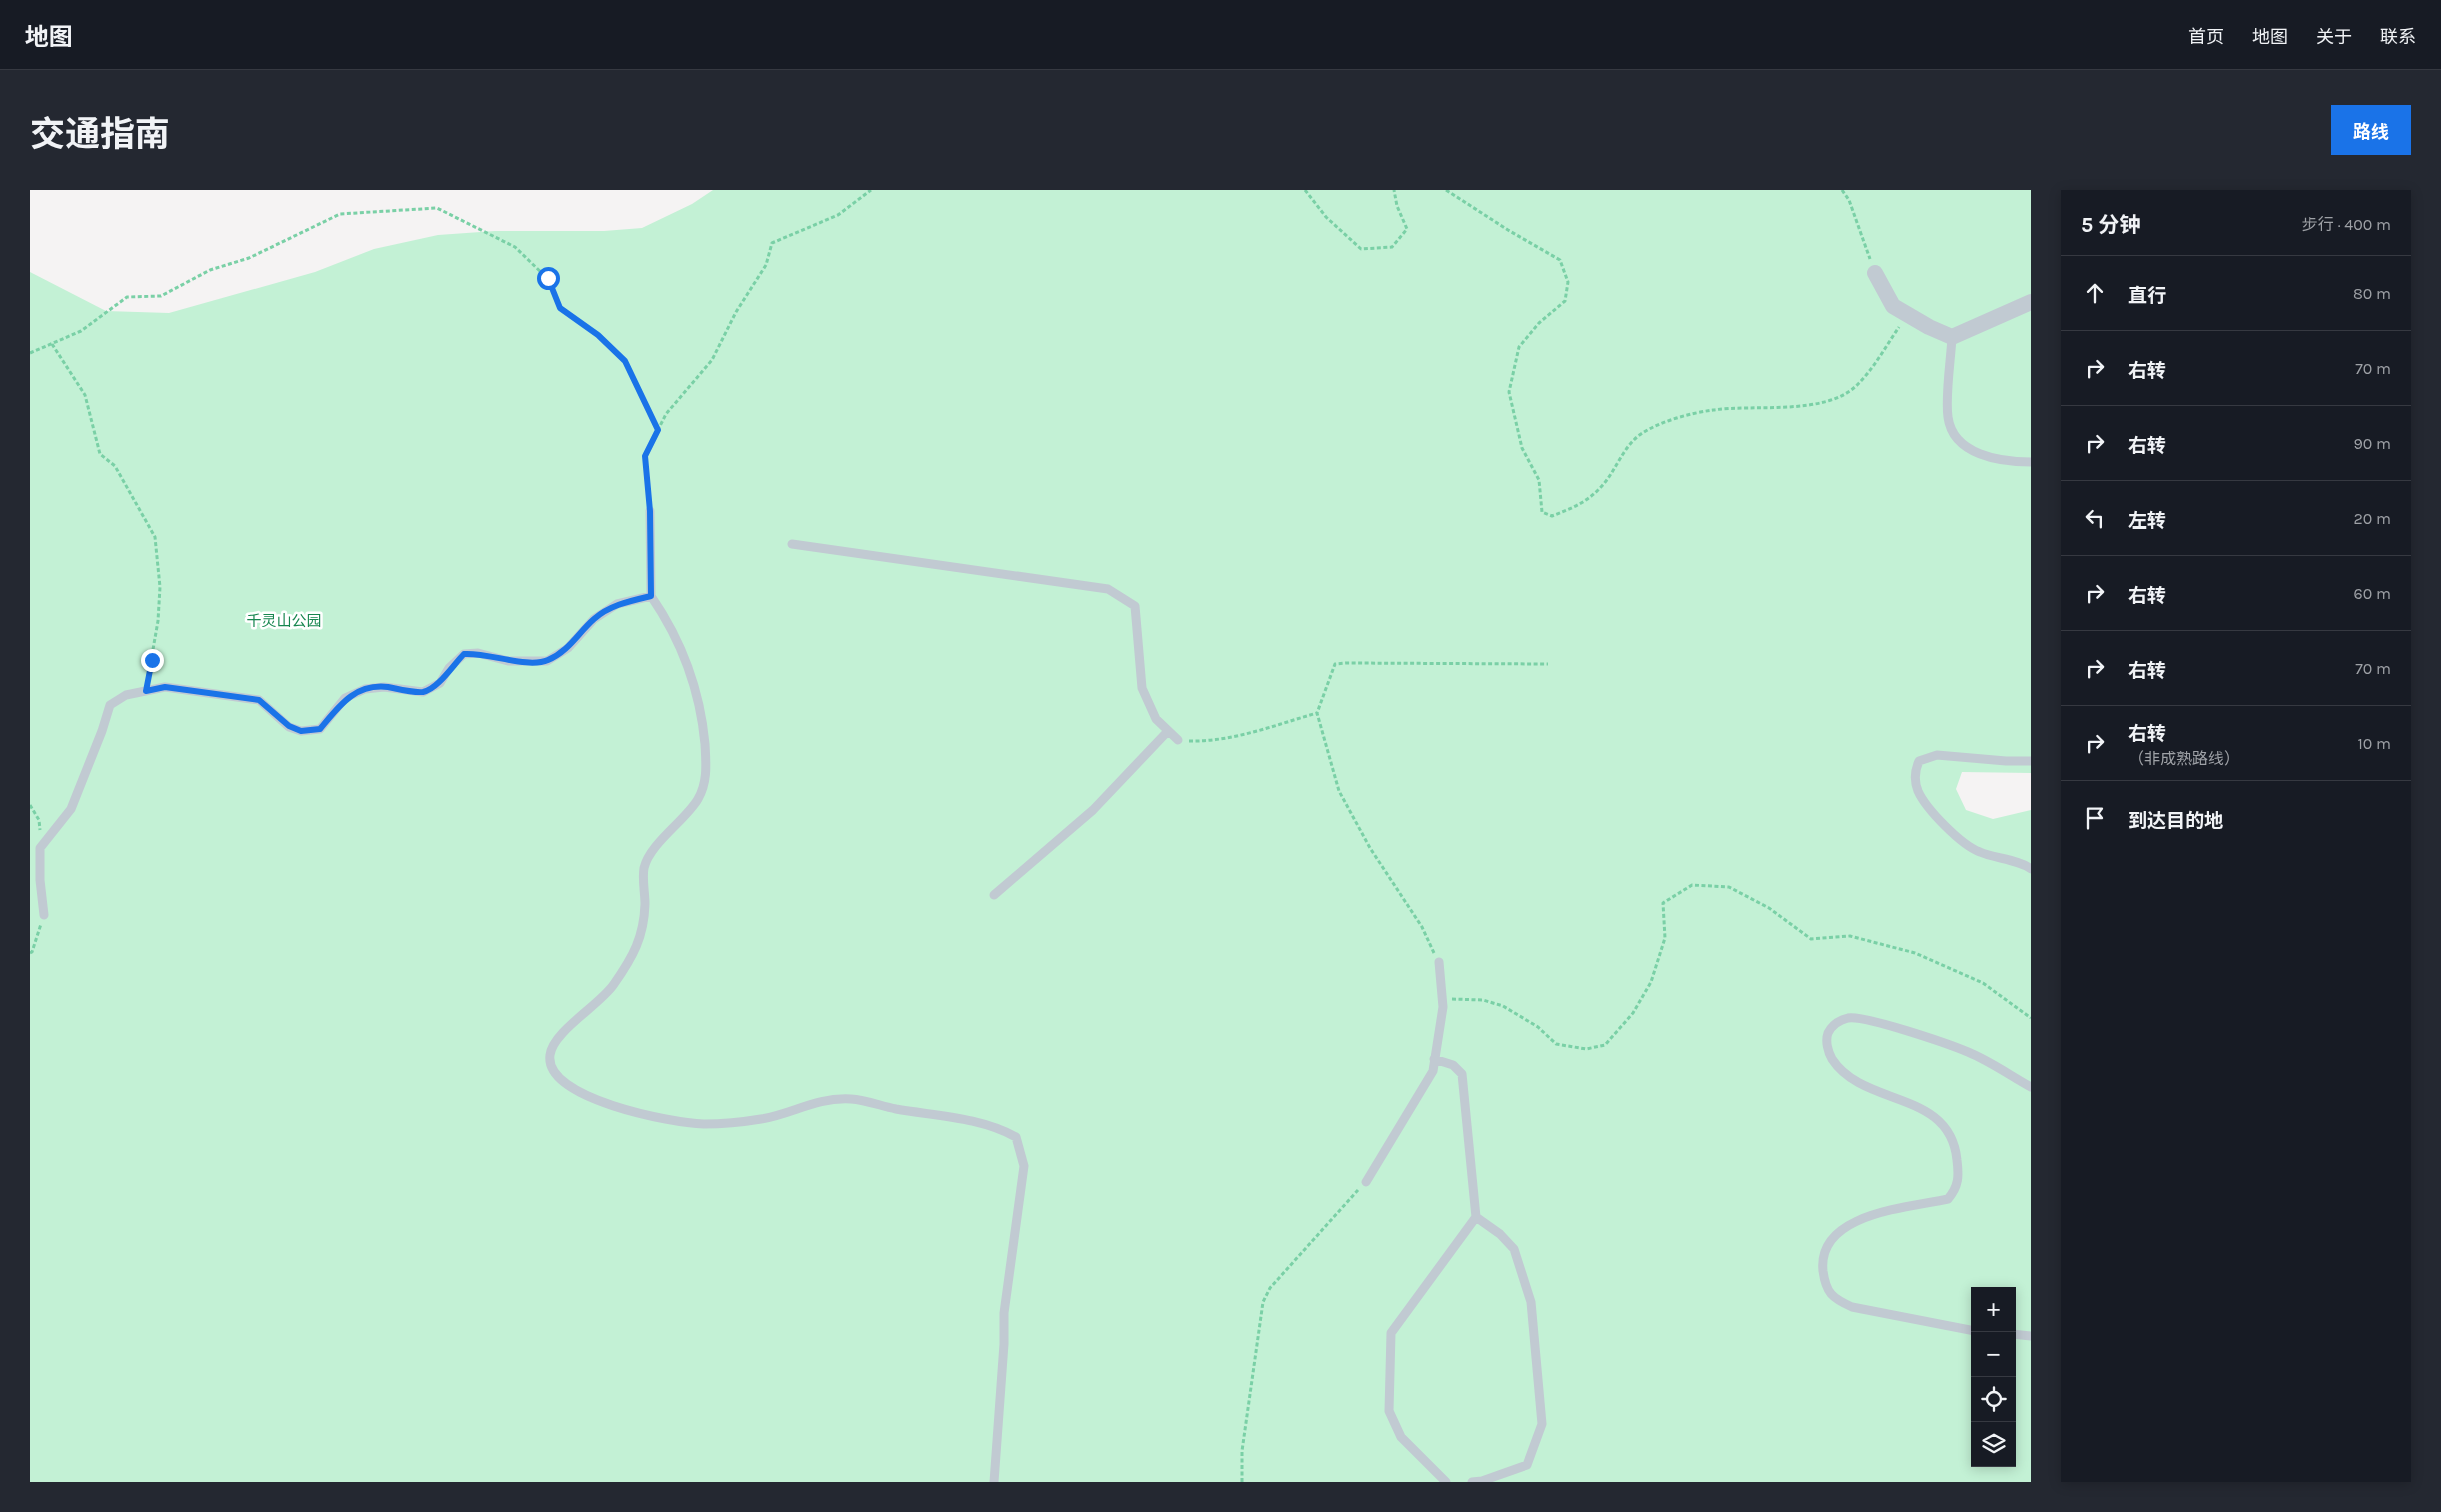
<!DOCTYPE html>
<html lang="zh">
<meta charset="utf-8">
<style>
body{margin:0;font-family:Karla,"Noto Sans SC",sans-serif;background:#242831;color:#f1f3f6}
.controls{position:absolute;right:15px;bottom:15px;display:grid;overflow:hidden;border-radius:0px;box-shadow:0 2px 12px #0003}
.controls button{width:45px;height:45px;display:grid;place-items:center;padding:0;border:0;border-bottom:1px solid #363941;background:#171b24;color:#f1f3f6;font:25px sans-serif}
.stop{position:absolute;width:15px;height:15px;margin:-11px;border:4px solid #1a73e8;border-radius:50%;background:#fff}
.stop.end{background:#1a73e8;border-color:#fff;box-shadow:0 1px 5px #0008}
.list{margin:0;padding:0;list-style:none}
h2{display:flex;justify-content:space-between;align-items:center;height:65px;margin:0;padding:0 20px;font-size:21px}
h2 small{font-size:16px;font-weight:400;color:#9ea1a6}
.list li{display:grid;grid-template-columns:32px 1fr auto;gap:15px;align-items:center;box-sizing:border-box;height:75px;padding:0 20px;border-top:1px solid #363941}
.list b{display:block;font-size:19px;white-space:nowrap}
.list p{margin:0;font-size:16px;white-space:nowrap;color:#9ea1a6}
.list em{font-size:16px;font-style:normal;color:#9ea1a6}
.icon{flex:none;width:28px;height:28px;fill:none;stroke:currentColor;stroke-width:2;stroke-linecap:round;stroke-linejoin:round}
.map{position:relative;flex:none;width:2001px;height:1292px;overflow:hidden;border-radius:0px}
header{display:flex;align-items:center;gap:30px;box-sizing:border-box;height:70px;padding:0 25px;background:#171b24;border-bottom:1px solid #363941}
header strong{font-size:24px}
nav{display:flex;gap:28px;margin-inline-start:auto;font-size:18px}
.intro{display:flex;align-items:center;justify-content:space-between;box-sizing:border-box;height:120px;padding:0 30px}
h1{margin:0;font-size:35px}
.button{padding:12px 22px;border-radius:0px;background:#1a73e8;color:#fff;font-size:18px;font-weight:700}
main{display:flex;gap:30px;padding:0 30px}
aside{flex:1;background:#171b24;border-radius:0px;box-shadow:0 2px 12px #0003}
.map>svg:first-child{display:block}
.green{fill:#c3f1d5;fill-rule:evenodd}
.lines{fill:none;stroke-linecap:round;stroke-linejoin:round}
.path{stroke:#7ad0a6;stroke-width:3;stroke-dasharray:4 2.5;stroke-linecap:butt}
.service{stroke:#c1cad2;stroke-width:9}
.minor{stroke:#c1cad2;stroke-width:16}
.route{stroke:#1a73e8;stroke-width:6}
.labels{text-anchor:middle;stroke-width:5;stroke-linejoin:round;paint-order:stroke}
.park-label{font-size:15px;fill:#17864f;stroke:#fff}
</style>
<header>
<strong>地图</strong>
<nav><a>首页</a><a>地图</a><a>关于</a><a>联系</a></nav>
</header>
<div class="intro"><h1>交通指南</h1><a class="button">路线</a></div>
<main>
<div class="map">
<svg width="2001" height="1292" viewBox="0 0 2001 1292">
<rect width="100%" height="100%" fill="#f5f3f3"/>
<!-- green -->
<path class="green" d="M683 0H2001V583L1932 582 1926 599 1936 620 1963 629 2001 620V1292H0V82L76 121 139 123 285 82 344 59 408 45 465 41H574L612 38 662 14ZM1945 1101H1982V1273H1945Z"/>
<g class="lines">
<!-- path -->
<path class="path" d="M1275 0 1296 27 1331 59 1362 57 1377 39 1367 16 1364 0
M1416 0 1478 40 1530 70 1538 92 1535 111 1509 133 1489 157 1479 202 1492 258 1509 290 1512 322 1522 326C1540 319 1556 313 1570 298 1586 282 1592 257 1611 244 1630 231 1661 223 1683 220 1724 214 1794 226 1826 196 1843 180 1856 156 1869 137
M1812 0 1819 10 1840 69
M22 154 55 205 70 264 85 276 125 347 130 397 128 431 118 488
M0 163 51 141 97 107 131 106 180 80 219 68 310 24 407 18 485 57 518 89 530 118 568 145 595 171 628 240
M619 309 615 266 636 224 682 170 706 122 736 75 742 53 808 25 841 0
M1159 551C1203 552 1245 535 1287 523
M0 615 9 630 10 640
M0 763 2 762 11 734
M1404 763 1392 737 1340 658 1309 601 1287 523 1305 474 1316 473 1518 474
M1422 809 1453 810 1473 816 1508 837 1526 854 1556 859 1575 855 1603 823 1621 792 1635 748 1633 713 1662 695 1699 697 1739 718 1781 749 1820 746 1885 763 1953 793 2001 828
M1212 1292V1261L1233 1112 1240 1098 1328 1000"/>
<!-- service -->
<path class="service" d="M1922 147C1921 169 1915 206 1918 227 1923 265 1970 272 2001 272
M620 321 621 406
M762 354 1078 399 1105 416 1112 498 1126 529 1148 550
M2001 571H1976L1907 565 1889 571C1885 580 1884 591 1888 601 1896 619 1931 655 1950 662 1963 668 1991 670 2001 679
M964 705 1063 620 1138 541
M14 725 10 690V658L41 619 72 541 80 515 96 505 135 497 229 510 259 537 271 541 290 539 315 508 335 499 354 497 393 502 410 493 419 478 434 464 448 463 478 471H517L538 458 564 429 587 414 621 406C652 451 670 500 675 554 676 573 678 592 668 609 656 630 620 653 614 678 612 689 615 703 615 714 614 747 603 767 584 794 570 815 523 841 520 865 514 909 642 933 674 934 692 934 713 932 731 929 763 924 785 907 821 909 836 910 851 916 866 919 906 926 950 927 986 947L994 976 974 1123V1154L964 1292
M1404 869 1423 875 1432 884 1446 1027 1361 1143 1359 1221 1371 1247 1416 1292
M1336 992 1403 881 1413 817 1409 772
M1945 1141 1822 1117C1802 1108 1796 1103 1793 1081 1787 1023 1877 1018 1918 1009 1929 996 1929 986 1927 970 1920 899 1834 918 1802 869 1798 862 1795 851 1798 843 1802 835 1810 830 1818 828 1835 825 1919 854 1938 862 1960 871 1981 886 2001 897
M1982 1144 2001 1146
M1442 1292 1452 1291 1497 1275 1512 1234 1501 1112 1484 1059 1470 1044 1446 1027"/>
<!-- minor -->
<path class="minor" d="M1845 83 1863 116 1899 137 1922 147 2001 112"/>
</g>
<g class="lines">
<!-- route -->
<path class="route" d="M122 470 116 501 135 497 229 510 259 536 271 541 290 539C309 516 325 493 358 497 368 499 383 503 393 502 408 499 423 475 434 464 458 462 497 479 518 470 539 461 548 443 564 429 580 415 600 411 621 406L620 321 615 266 628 240 595 171 568 145 530 118 518 88"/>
</g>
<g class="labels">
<!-- park labels -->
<g class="park-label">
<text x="254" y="436">千灵山公园</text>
</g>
</g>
</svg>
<div class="controls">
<button>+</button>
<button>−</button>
<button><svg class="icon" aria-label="locate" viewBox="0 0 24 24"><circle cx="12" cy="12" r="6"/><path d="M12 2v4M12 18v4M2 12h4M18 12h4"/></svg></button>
<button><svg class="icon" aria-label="layers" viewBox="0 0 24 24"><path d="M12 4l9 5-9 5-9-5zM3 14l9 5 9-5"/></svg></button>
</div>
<div class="stop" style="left:518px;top:88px"></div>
<div class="stop end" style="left:122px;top:470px"></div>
</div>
<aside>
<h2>5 分钟<small>步行 · 400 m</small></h2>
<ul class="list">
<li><svg class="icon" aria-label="ahead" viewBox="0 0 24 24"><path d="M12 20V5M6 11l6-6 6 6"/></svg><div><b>直行</b></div><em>80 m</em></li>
<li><svg class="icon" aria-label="right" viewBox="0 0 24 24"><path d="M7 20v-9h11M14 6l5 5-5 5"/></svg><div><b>右转</b></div><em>70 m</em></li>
<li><svg class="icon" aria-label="right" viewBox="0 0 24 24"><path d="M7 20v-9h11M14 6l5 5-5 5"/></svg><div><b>右转</b></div><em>90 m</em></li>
<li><svg class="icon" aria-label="left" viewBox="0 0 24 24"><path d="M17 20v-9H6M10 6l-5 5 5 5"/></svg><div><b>左转</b></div><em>20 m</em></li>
<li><svg class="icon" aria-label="right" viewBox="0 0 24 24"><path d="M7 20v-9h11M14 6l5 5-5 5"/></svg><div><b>右转</b></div><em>60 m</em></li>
<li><svg class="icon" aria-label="right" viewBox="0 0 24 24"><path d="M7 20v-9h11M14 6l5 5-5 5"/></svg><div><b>右转</b></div><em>70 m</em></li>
<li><svg class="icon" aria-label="right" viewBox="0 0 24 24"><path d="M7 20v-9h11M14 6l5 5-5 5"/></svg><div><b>右转</b><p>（非成熟路线）</p></div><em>10 m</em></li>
<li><svg class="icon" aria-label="arrive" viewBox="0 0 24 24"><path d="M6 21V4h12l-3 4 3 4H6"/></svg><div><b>到达目的地</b></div></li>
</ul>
</aside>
</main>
